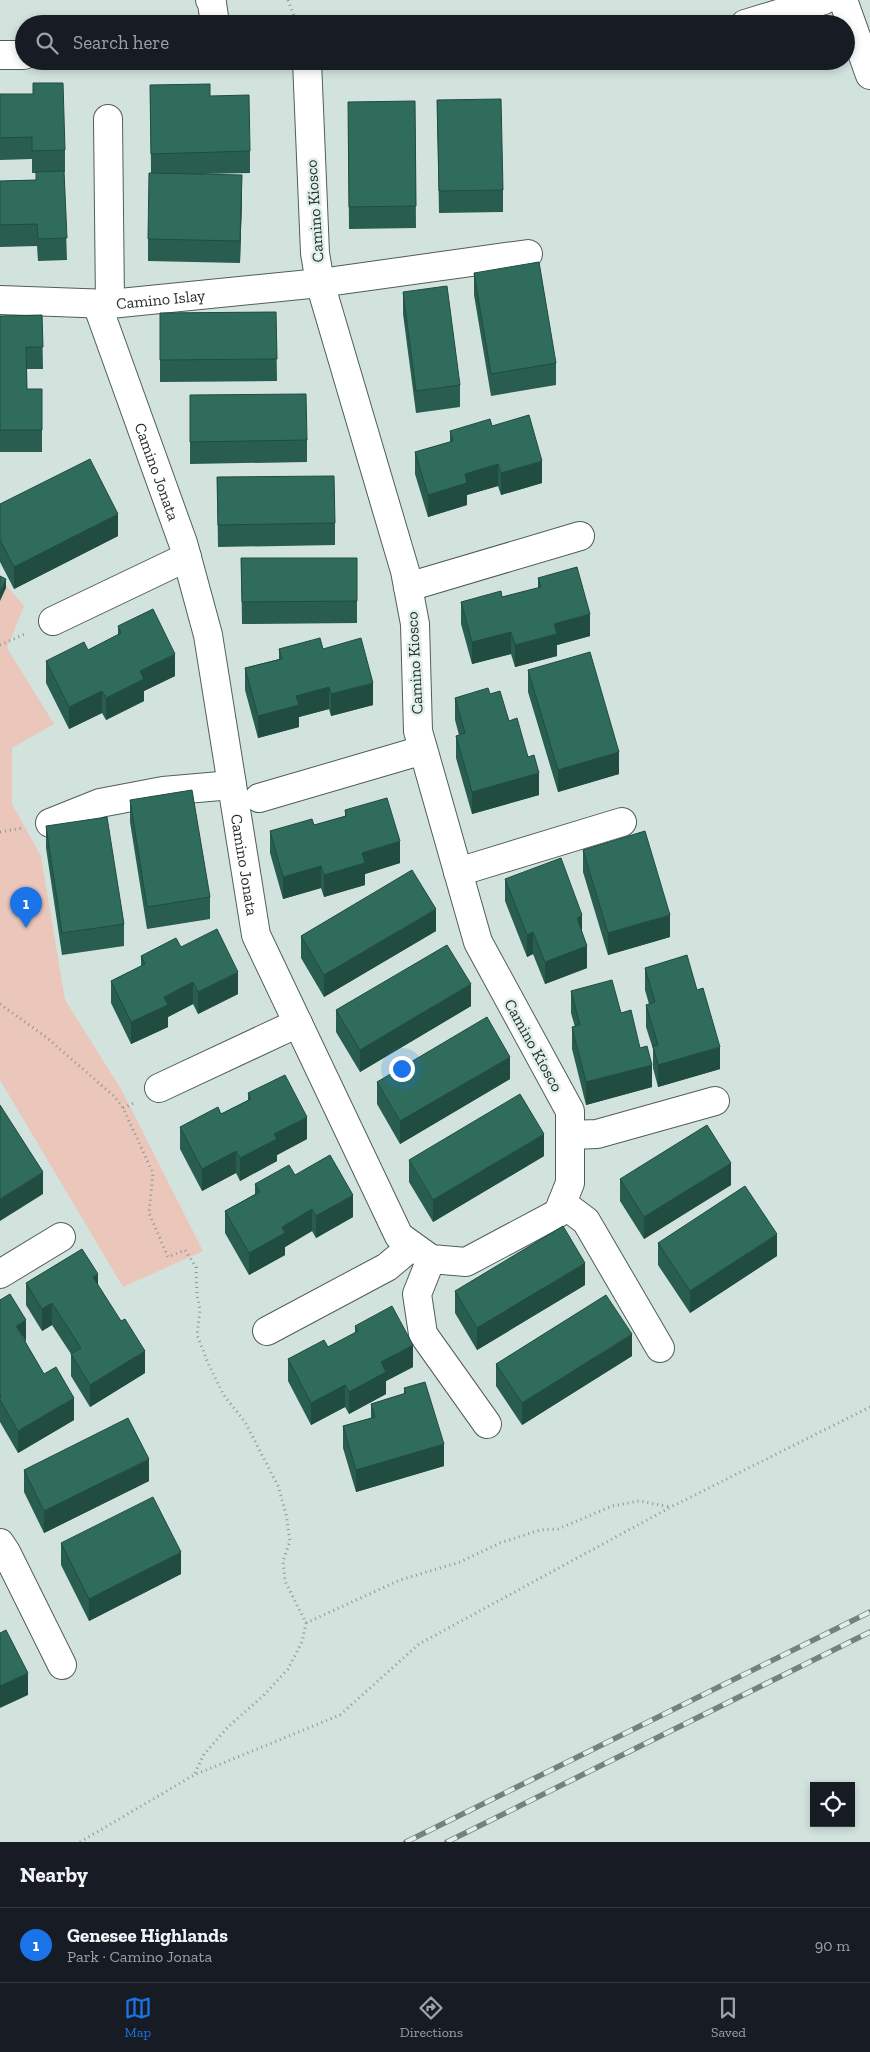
<!DOCTYPE html>
<meta charset="utf-8">
<style>
body{margin:0;font-family:"Zilla Slab",serif;background:#20242c;color:#f1f3f6}
.controls{position:absolute;right:15px;bottom:15px;display:grid;overflow:hidden;border-radius:0px;box-shadow:0 2px 8px #0003}
.controls button{width:45px;height:45px;display:grid;place-items:center;padding:0;border:0;border-bottom:1px solid #363941;background:#171b24;color:#f1f3f6;font:25px sans-serif}
.you{position:absolute;left:401px;top:1068px;width:18px;height:18px;margin:-12px;border:4px solid #fff;border-radius:50%;background:#1a73e8;box-shadow:0 0 0 8px #1a73e833}
.badge{display:grid;place-items:center;width:32px;height:32px;border-radius:50%;background:#1a73e8;color:#fff;font-size:16px;font-weight:700}
.pin{position:absolute;translate:-50% -41px;filter:drop-shadow(0 1px 2px #0008)}
.pin::after{content:'';position:absolute;top:26px;width:18px;height:15px;background:inherit;clip-path:polygon(0 0,100% 0,50% 100%)}
.list{margin:0;padding:0;list-style:none}
h2{display:flex;justify-content:space-between;align-items:center;height:65px;margin:0;padding:0 20px;font-size:21px}
h2 small{font-size:16px;font-weight:400;color:#9ea1a6}
.list li{display:grid;grid-template-columns:32px 1fr auto;gap:15px;align-items:center;box-sizing:border-box;height:75px;padding:0 20px;border-top:1px solid #363941}
.list b{display:block;font-size:19px;white-space:nowrap}
.list p{margin:0;font-size:16px;white-space:nowrap;color:#9ea1a6}
.list em{font-size:16px;font-style:normal;color:#9ea1a6}
.icon{flex:none;width:28px;height:28px;fill:none;stroke:currentColor;stroke-width:2;stroke-linecap:round;stroke-linejoin:round}
.map{position:relative;flex:none;width:870px;height:1842px;overflow:hidden}
.search{position:absolute;background:#171b24;box-shadow:0 2px 8px #0003;left:15px;right:15px;top:15px;height:55px;display:flex;align-items:center;gap:12px;box-sizing:border-box;padding:0 18px;border-radius:28px;color:#9ea1a6;font-size:19px}
.sheet{height:140px;background:#171b24}
nav{display:flex;justify-content:space-around;align-items:center;box-sizing:border-box;height:70px;border-top:1px solid #363941;background:#171b24;font-size:14px;color:#9ea1a6}
nav a{display:grid;justify-items:center;gap:2px}
nav .on{color:#1a73e8}
.map>svg:first-child{display:block}
.green{fill:#eac6bb}
.lines{fill:none;stroke-linecap:round;stroke-linejoin:round}
.minor-casing{stroke:#505e5a;stroke-width:30}
.major-casing{stroke:#505e5a;stroke-width:30}
.path{stroke:#8b9793;stroke-width:3;stroke-dasharray:1 4;stroke-linecap:butt}
.minor{stroke:#fff;stroke-width:28}
.major{stroke:#fff;stroke-width:28}
.rail-casing{stroke:#76817d;stroke-width:5.5}
.rail{stroke:#dff0ea;stroke-width:4;stroke-dasharray:11;stroke-linecap:butt}
.wall{fill:#285d4f}
.shaded-wall{fill:#214c40}
.building{fill:#2f6c5c;stroke:#214c40}
.labels{text-anchor:middle;stroke-width:5;stroke-linejoin:round;paint-order:stroke}
.street-label{font-size:16px;fill:#282e2c;stroke:#dff0ea}
</style>
<div class="map">
<svg width="870" height="1842" viewBox="0 0 870 1842">
<rect width="100%" height="100%" fill="#d2e3dd"/>
<!-- green -->
<path class="green" d="M0 578 24 606 7 648 54 724 12 748V804L41 856 65 1000 121 1089 203 1251 123 1287 0 1080Z"/>
<g class="lines">
<defs>
<g id="minor">
<path d="M210 0 212 3 215 24"/>
<path d="M745 24 824 0"/>
<path d="M0 55H24"/>
<path d="M108 119 110 304"/>
<path id="s1" d="M0 300 110 304 320 283 528 254"/>
<path id="s2" d="M97 304 183 543 208 635 256 935 399 1236 431 1259 466 1262 558 1213 570 1183V1111L478 942 418 731 415 624 405 571 320 283 315 253 307 61"/>
<path d="M408 587 580 536"/>
<path d="M53 621 187 557"/>
<path d="M259 798 423 750"/>
<path d="M50 823 100 803 163 791 232 785"/>
<path d="M458 872 622 822"/>
<path d="M159 1088 298 1023"/>
<path d="M570 1135 597 1134 715 1101"/>
<path d="M562 1203 586 1221 660 1348"/>
<path d="M431 1259 417 1294 423 1334 487 1424"/>
<path d="M0 1274 61 1237"/>
<path d="M267 1331 387 1267 412 1246"/>
<path d="M0 1543 6 1552 62 1665"/>
</g>
<path id="major" d="M843 0 870 75"/>
</defs>
<!-- minor casing -->
<use href="#minor" class="minor-casing"/>
<!-- major casing -->
<use href="#major" class="major-casing"/>
<!-- path -->
<path class="path" d="M288 0 297 24
M0 645 27 633
M0 832 22 828
M0 1004 46 1037 115 1097 123 1108 153 1173 149 1213 168 1257 185 1250 196 1267 197 1295 200 1310 197 1335 208 1363 223 1394 245 1422 278 1486 286 1514 290 1541 283 1561 285 1581 306 1623 302 1642 288 1669 263 1696 229 1726 204 1754 194 1775
M123 1108 134 1103
M306 1623 400 1580 460 1562 500 1543 540 1530 558 1529 612 1506 639 1501 671 1507
M80 1842 194 1775 340 1715 419 1644 671 1507 870 1407"/>
<!-- minor -->
<use href="#minor" class="minor"/>
<!-- major -->
<use href="#major" class="major"/>
<defs>
<path id="rail" d="M406 1842 870 1612
M447 1842 870 1632"/>
</defs>
<!-- rail casing -->
<use href="#rail" class="rail-casing"/>
<!-- rail -->
<use href="#rail" class="rail"/>
</g>
<!-- wall -->
<path class="wall" d="M150 85 210 96 250 151V173L204 174 242 197 240 263 148 261V239L151 173Z
M0 94 65 150V172H64L67 260 38 261 37 246 0 247V181L36 180V173H32V159L0 160Z
M437 100 503 190V212L439 213Z
M415 101 416 228 349 229 348 124Z
M474 273 556 363V385L491 396 474 295Z
M403 292 460 385V407L416 413 403 314Z
M276 312 277 381 160 382V313Z
M42 315 43 369H27V389H42V452H0V316Z
M190 395 307 440V462L190 464Z
M492 426 542 483 501 495 498 486 467 495V505L428 517 415 474V452L450 442V431Z
M217 477 335 523V545L218 547Z
M0 504 118 536 14 589 0 562Z
M241 558H357V623L242 624Z
M538 578 590 636 557 645V656L515 667 511 654 472 664 461 624V602L502 597 538 588Z
M118 626 175 676 144 691V701L106 720 102 713 69 729 46 683V661L88 650 118 635Z
M279 649H323L373 705 331 716 329 709 299 717V727L258 738 245 690V668L279 659Z
M528 670 619 774 558 792 528 692Z
M490 694 509 721 528 757 539 795 472 814 456 758V736L459 735 455 720V698Z
M130 800 210 897V919L147 929 130 822Z
M345 810 400 863 365 874V885L324 897 321 888 283 899 270 853V831L314 825 345 816Z
M46 826 124 924V946L62 955 46 848Z
M583 850 670 937 608 955 583 872Z
M505 879 582 933 587 968 545 984 533 954 527 957 505 901Z
M436 931 324 997 301 958V936Z
M181 947 238 994 198 1014 193 1004 168 1017V1027L131 1044 111 1003V981L141 966V956Z
M645 968 720 1069 658 1087 653 1068V1049L646 1027V1005L649 1004 645 990Z
M571 991 621 1013 640 1048 652 1087 586 1105 572 1049V1027H575L571 1013Z
M471 1006 360 1072 336 1032V1010Z
M510 1079 400 1144 377 1104V1082Z
M248 1093 307 1139 277 1155V1161L240 1181 236 1173 202 1191 180 1149V1127L221 1114 248 1100Z
M544 1156 433 1222 409 1182V1160Z
M295 1175 353 1217 316 1238 312 1231 285 1247V1255L249 1275 225 1233V1211L255 1194V1184Z
M620 1179 731 1185 644 1239 620 1201Z
M658 1243 777 1256 690 1313 658 1265Z
M26 1283 98 1285 145 1373 90 1407 71 1376V1354L52 1325 42 1331 26 1305Z
M585 1285 477 1350 455 1313V1291Z
M0 1300 44 1374 74 1420 18 1453 0 1422Z
M355 1326 413 1367 386 1381V1394L349 1414 345 1407 311 1425 288 1381V1359L328 1347 355 1333Z
M632 1356 522 1425 496 1386V1364Z
M404 1388 444 1466 356 1492 343 1448V1426L371 1418V1404L404 1394Z
M24 1470 149 1481 44 1533 24 1492Z
M61 1543 181 1574 89 1621 61 1565Z"/>
<!-- shaded-wall -->
<path class="shaded-wall" d="M242 175V197L240 263V241Z
M542 461V483L501 495V473Z
M498 464V486L467 495V505L428 517V495L465 474Z
M118 514V536L14 589V567Z
M6 579V588L0 601V592Z
M590 614V636L557 645V656L515 667V645L554 624Z
M511 632V654L472 664V642Z
M175 654V676L144 691V701L106 720V698L140 671Z
M373 683V705L331 716V694Z
M329 687V709L299 717V727L258 738V716L296 696Z
M102 691V713L69 729V707Z
M619 752V774L558 792V770Z
M539 773V795L472 814V792Z
M400 841V863L365 874V885L324 897V875L362 853Z
M321 866V888L283 899V877Z
M436 909V931L324 997V975Z
M582 915V937L577 918Z
M670 915V937L608 955V933Z
M533 932V954L527 957V935Z
M587 946V968L545 984V962Z
M238 972V994L198 1014V992Z
M193 982V1004L168 1017V1027L131 1044V1022L164 997Z
M471 984V1006L360 1072V1050Z
M720 1047V1069L658 1087V1065Z
M510 1057V1079L400 1144V1121Z
M652 1065V1087L586 1105V1082Z
M307 1117V1139L277 1155V1161L240 1181V1158L274 1134Z
M544 1134V1156L433 1222V1200Z
M236 1151V1173L202 1191V1169Z
M731 1163V1185L644 1239V1217Z
M43 1172V1194L0 1221V1199Z
M353 1195V1217L316 1238V1216Z
M312 1209V1231L285 1247V1255L249 1275V1253L282 1227Z
M777 1234V1256L690 1313V1291Z
M585 1263V1285L477 1350V1328Z
M98 1274V1297L93 1277Z
M52 1303V1325L42 1331V1309Z
M26 1320V1342L16 1326Z
M632 1334V1356L522 1425V1403Z
M413 1345V1367L386 1381V1394L349 1414V1392L381 1362Z
M145 1351V1373L90 1407V1385Z
M345 1385V1407L311 1425V1403Z
M74 1398V1420L18 1453V1431Z
M444 1444V1466L356 1492V1470Z
M149 1459V1481L44 1533V1511Z
M181 1552V1574L89 1621V1599Z
M28 1673V1695L0 1708V1686Z"/>
<!-- building -->
<path class="building" d="M33 83H63L65 150 32 151V137L0 138V94H33Z
M210 84V96L249 95 250 151 151 154 150 85Z
M501 99 503 190 439 191 437 100Z
M415 101 416 206 349 207 348 102Z
M64 171 67 238 38 239 37 224 0 225V181L36 180V172Z
M149 173 242 175 240 241 148 239Z
M539 262 556 363 491 374 474 273Z
M447 286 460 385 416 391 403 292Z
M276 312 277 359 160 360V313Z
M42 315 43 347H26L27 389H42V430H0V316Z
M306 394 307 440 190 442V395Z
M529 415 542 461 501 473 498 464 465 474 467 483 428 495 415 452 453 441 450 431 490 419 492 426Z
M90 459 118 514 14 567 0 540V504Z
M334 476 335 523 218 525 217 477Z
M241 558H357V601L242 602Z
M577 567 590 614 554 624 557 634 515 645 511 632 472 642 461 602 501 591 502 597 541 587 538 578Z
M0 576 6 579 0 592Z
M153 609 175 654 140 671 144 679 106 698 102 691 69 707 46 661 84 642 88 650 121 633 118 626Z
M320 638 323 649 361 638 373 683 331 694 329 687 296 696 299 705 258 716 245 668 282 659 279 649Z
M590 652 619 752 558 770 528 670Z
M488 688 490 694 500 691 509 721 517 718 528 757 534 755 539 773 472 792 456 736 465 733 455 698Z
M192 790 210 897 147 907 130 800Z
M387 798 400 841 362 853 365 863 324 875 321 866 283 877 270 831 312 819 314 825 346 816 345 810Z
M107 817 124 924 62 933 46 826Z
M645 831 670 915 608 933 583 850Z
M561 858 582 915 577 918 587 946 545 962 533 932 527 935 505 879Z
M412 870 436 909 324 975 301 936Z
M217 929 238 972 198 992 193 982 164 997 168 1005 131 1022 111 981 145 964 141 956 176 938 181 947Z
M447 945 471 984 360 1050 336 1010Z
M687 955 697 990 703 988 720 1047 658 1065 653 1046 658 1045 646 1005 655 1002 645 968Z
M612 980 621 1013 631 1010 640 1048 647 1046 652 1065 586 1082 572 1027 580 1025 571 991Z
M487 1017 510 1057 400 1121 377 1082Z
M285 1075 307 1117 274 1134 277 1139 240 1158 236 1151 202 1169 180 1127 218 1107 221 1114 251 1099 248 1093Z
M520 1094 544 1134 433 1200 409 1160Z
M0 1105 43 1172 0 1199Z
M707 1125 731 1163 644 1217 620 1179Z
M330 1155 353 1195 316 1216 312 1209 282 1227 285 1233 249 1253 225 1211 260 1192 255 1184 289 1165 295 1175Z
M745 1186 777 1234 690 1291 658 1243Z
M563 1226 585 1263 477 1328 455 1291Z
M82 1249 98 1274 93 1277 121 1321 125 1319 145 1351 90 1385 71 1354 81 1348 52 1303 42 1309 26 1283Z
M10 1294 26 1320 16 1326 44 1374 56 1367 74 1398 18 1431 0 1400V1397L1 1396 0 1394V1300Z
M606 1295 632 1334 522 1403 496 1364Z
M392 1306 413 1345 381 1362 386 1372 349 1392 345 1385 311 1403 288 1359 324 1340 328 1347 358 1331 355 1326Z
M425 1382 444 1444 356 1470 343 1426 375 1417 371 1404 406 1393 404 1388Z
M128 1418 149 1459 44 1511 24 1470Z
M153 1497 181 1552 89 1599 61 1543Z
M6 1630 28 1673 0 1686V1633Z"/>
<g class="labels">
<!-- street labels -->
<g class="street-label">
<text transform="translate(314 211) rotate(-94)" y="6">Camino Kiosco</text>
<text dy="6" stroke="none"><textPath href="#s1" startOffset="161">Camino Islay</textPath></text>
<text dy="6" stroke="none"><textPath href="#s2" startOffset="178">Camino Jonata</textPath></text>
<text transform="translate(414 663) rotate(-93)" y="6">Camino Kiosco</text>
<text dy="6" stroke="none"><textPath href="#s2" startOffset="582">Camino Jonata</textPath></text>
<text transform="translate(534 1045) rotate(61)" y="6">Camino Kiosco</text>
</g>
</g>
</svg>
<div class="controls">
<button><svg class="icon" aria-label="locate" viewBox="0 0 24 24"><circle cx="12" cy="12" r="6"/><path d="M12 2v4M12 18v4M2 12h4M18 12h4"/></svg></button>
</div>
<div class="you"></div>
<div class="pin badge" style="left:26px;top:928px">1</div>
<div class="search"><svg class="icon" aria-label="search" viewBox="0 0 24 24"><circle cx="10" cy="10" r="6"/><path d="M15 15l6 6"/></svg>Search here</div>
</div>
<section class="sheet">
<h2>Nearby<small></small></h2>
<ul class="list">
<li><span class="badge">1</span><div><b>Genesee Highlands</b><p>Park · Camino Jonata</p></div><em>90 m</em></li>
</ul>
</section>
<nav>
<a class="on"><svg class="icon" aria-label="map" viewBox="0 0 24 24"><path d="M3 6l6-2 6 2 6-2v14l-6 2-6-2-6 2zM9 4v14M15 6v14"/></svg>Map</a>
<a><svg class="icon" aria-label="directions" viewBox="0 0 24 24"><path d="M12 3l9 9-9 9-9-9zM9 14v-3h6M13 9l2 2-2 2"/></svg>Directions</a>
<a><svg class="icon" aria-label="saved" viewBox="0 0 24 24"><path d="M7 4h10v16l-5-4-5 4z"/></svg>Saved</a>
</nav>
